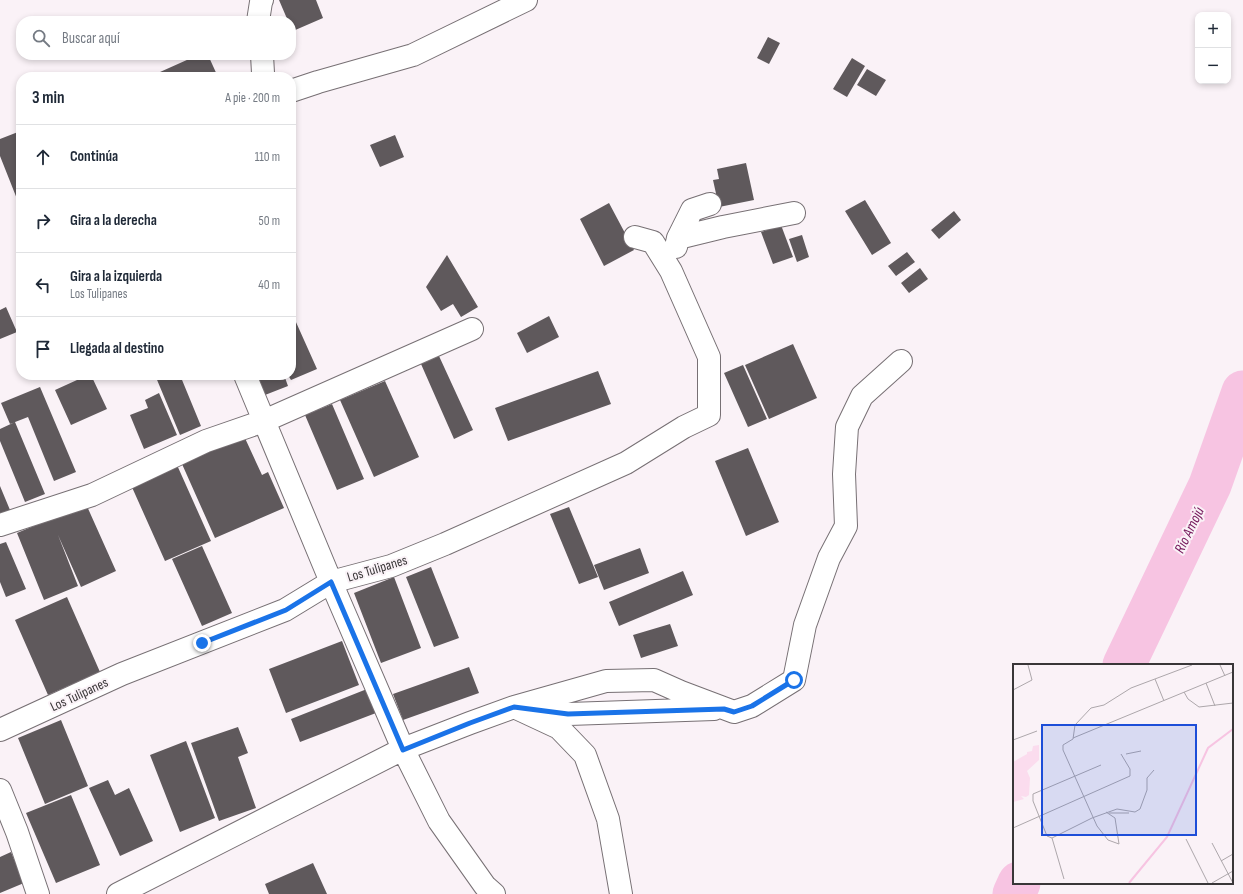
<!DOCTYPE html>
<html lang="es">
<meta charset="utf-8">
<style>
body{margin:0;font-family:"Sofia Sans Condensed",sans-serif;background:#f2f2f3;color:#1f2937}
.controls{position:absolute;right:12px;top:12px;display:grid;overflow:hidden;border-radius:8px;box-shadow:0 2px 6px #0003}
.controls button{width:36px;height:36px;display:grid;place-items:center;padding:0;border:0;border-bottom:1px solid #e0e1e3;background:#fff;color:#1f2937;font:20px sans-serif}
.stop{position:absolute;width:12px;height:12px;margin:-9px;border:3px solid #1a73e8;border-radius:50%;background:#fff}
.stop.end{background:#1a73e8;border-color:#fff;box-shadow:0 1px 4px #0008}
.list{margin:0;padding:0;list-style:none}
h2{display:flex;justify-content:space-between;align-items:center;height:52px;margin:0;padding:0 16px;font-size:17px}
h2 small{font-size:13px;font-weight:400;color:#747a83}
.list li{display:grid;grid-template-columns:26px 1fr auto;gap:12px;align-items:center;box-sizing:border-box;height:64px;padding:0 16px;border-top:1px solid #e0e1e3}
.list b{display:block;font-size:15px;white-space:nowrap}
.list p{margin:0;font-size:13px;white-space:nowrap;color:#747a83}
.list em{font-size:13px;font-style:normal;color:#747a83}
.icon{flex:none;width:22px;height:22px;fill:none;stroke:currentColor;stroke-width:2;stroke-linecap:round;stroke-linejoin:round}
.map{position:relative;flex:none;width:1243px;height:894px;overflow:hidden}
.search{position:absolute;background:#fff;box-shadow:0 2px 6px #0003;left:16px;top:16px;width:280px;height:44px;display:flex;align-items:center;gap:10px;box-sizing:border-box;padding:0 14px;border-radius:16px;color:#747a83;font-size:15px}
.panel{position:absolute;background:#fff;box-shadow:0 2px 6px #0003;left:16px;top:72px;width:280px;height:308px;border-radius:16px}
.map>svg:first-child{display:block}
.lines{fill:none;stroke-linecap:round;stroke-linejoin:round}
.river{stroke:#f7c4e2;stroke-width:43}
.building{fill:#5f595c}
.street-casing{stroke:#777074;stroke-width:24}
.street{stroke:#fff;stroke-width:22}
.route{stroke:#1a73e8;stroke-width:5}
.labels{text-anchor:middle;stroke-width:4;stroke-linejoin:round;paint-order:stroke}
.street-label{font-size:14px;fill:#393638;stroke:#faf2f7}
.water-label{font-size:15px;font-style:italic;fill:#731559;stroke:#faf2f7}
.inset-river{fill:none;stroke:#f7c4e2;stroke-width:2}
.inset-road{fill:none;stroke:#ada7ab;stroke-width:1}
.view{fill:#1d4ed8;fill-opacity:0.15;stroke:#1d4ed8;stroke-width:2}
.inset-edge{fill:none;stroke:#393638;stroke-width:2}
</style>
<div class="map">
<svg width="1243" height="894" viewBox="0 0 1243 894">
<rect width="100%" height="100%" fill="#faf2f7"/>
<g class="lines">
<!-- river -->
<path class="river" d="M1124 665 1210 485 1243 392
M1014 894 1019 883"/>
</g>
<!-- building -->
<path class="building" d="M279 0H316L323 18 293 31 291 27V21H288Z
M768 37 780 43 769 64 757 58Z
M198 55H208L218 77H162L160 72Z
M852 58 865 66 847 97 833 89Z
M867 69 886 80 876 96 857 85Z
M18 132 21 139V204H19L0 156V139Z
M395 135 404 157 380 167 370 145Z
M746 163 754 200 719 207 713 180 719 179 717 169Z
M865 200 891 243 872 255 845 211Z
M609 203 634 250 604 266 580 219Z
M954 211 961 220 939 239 931 230Z
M781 225 793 257 773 264 761 232Z
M802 235 809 257 797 262 789 239Z
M907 252 915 262 896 276 888 266Z
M447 255 478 307 461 317 453 304 441 311 426 287Z
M920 268 928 279 909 293 901 283Z
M6 307 17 332 0 339V310Z
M291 311 317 369 291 380 288 375H291Z
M549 316 559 337 527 353 517 333Z
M793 344 817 398 769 419 745 365Z
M439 356 473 430 454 439 421 364Z
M743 365 767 419 748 427 724 373Z
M598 371 611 404 508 441 495 408Z
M88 375H91L107 409 71 425 55 390Z
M155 375H180L201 426 180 435Z
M257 375H284L288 386 265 395Z
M385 381 419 457 374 477 340 400Z
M40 387 76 472 54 481 28 417 10 424 1 403Z
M159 393 177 435 144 449 130 415 148 408 145 400Z
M332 404 364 479 337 490 305 415Z
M15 422 45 494 25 502 0 441V429Z
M244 436 262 475 268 472 284 508 215 538 182 464Z
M748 448 779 522 746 536 715 461Z
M177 465 211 541 165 561 131 485Z
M0 486 10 510 0 514Z
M86 504 116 571 81 587 58 535 78 586 44 600 17 533Z
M569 507 598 577 579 584 550 514Z
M6 542 26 589 6 597 0 582V544Z
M202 546 232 613 202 626 172 559Z
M640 548 649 573 604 590 594 565Z
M431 567 459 638 434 647 406 577Z
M683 571 693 595 619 626 609 602Z
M394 577 421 648 381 663 354 593Z
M67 597 100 672 48 695 15 620Z
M670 624 678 646 641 658 633 635Z
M342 641 359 685 286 713 269 669Z
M469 667 479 693 403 720 393 694Z
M367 689 376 713 300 742 291 719Z
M61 720 88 786 45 804 18 738Z
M238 727 248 753 238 757 256 808 219 821 191 743Z
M186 741 215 818 180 832 150 755Z
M108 780 115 795 129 788 153 841 120 856 89 788Z
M71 795 100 865 56 883 26 813Z
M11 852 24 883 0 893V857Z
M313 863 327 894H269L265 884Z"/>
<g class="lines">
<defs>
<path id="street" d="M258 21 261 2 262 0
M262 55 263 73 262 77
M291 91 318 82 413 55 526 0
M678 238 723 227 794 213
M676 247 678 238 692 210 710 204
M245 375 331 582 403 749 439 821 485 886 494 894
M0 525 92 495 206 441 264 421 472 329
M514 707 559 728 585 755 608 819 621 894
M533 710 569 714 714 709
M0 730 122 674 285 610 331 582 391 566 445 544 626 463 684 427 709 415V357L671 271 653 242 635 237
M0 790 17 832 38 894
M118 894 403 749 470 723 514 707 606 681 654 680 681 692 734 712 752 706 794 680 805 625 829 558 846 526 844 474 847 427 862 396 901 361"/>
</defs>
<!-- street casing -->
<use href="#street" class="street-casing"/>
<!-- street -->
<use href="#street" class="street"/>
</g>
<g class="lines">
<!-- route -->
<path class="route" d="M202 643 286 610 331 582 403 750 470 723 514 707 568 714 724 709 734 712 752 706 794 680"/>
</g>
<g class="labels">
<!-- street labels -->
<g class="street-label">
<text transform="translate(377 568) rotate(-17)" y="5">Los Tulipanes</text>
<text transform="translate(79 694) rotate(-25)" y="5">Los Tulipanes</text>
</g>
<!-- water labels -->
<g class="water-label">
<text transform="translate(1189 530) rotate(-64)" y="5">Río Amojú</text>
</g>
</g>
<!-- overview -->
<g transform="translate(1013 664)">
<rect width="220" height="220" fill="#faf2f7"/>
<path d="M26 81V96L14 107 17 114 16 131 13 133 8 132 11 135 0 138V98L14 90V88L19 87 20 82Z" fill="#fbdcee"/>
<path class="inset-river" d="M116 219 154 173 195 84 220 65"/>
<path class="inset-road" d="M207 1 212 12M142 15 151 37M193 19 202 42M0 26 19 16 15 1M171 28 175 35 186 43 220 39M60 74 220 8M0 76 24 67M113 90 128 87M88 101 20 130V137L34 172 39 174 79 154 104 145 122 148 127 145 134 126V114L141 106M93 148 102 154 106 180 95 176 84 162 50 86V81L60 75 62 61 78 44 91 41 118 24 179 1M96 149H116M0 164 117 112V105L108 90M39 174 51 215M173 175 195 219M199 179 220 219M208 197 220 190M199 219 220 207"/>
<path class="view" d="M29 61H183V171H29Z"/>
<rect width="220" height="220" class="inset-edge"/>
</g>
</svg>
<div class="controls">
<button>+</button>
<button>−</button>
</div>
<div class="stop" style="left:794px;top:680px"></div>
<div class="stop end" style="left:202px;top:643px"></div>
<div class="search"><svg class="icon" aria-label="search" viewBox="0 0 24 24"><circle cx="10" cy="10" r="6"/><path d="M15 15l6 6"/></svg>Buscar aquí</div>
<section class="panel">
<h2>3 min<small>A pie · 200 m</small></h2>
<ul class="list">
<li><svg class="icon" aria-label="ahead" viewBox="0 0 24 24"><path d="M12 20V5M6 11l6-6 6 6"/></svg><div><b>Continúa</b></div><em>110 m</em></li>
<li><svg class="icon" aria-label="right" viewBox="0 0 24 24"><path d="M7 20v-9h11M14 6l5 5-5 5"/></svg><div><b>Gira a la derecha</b></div><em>50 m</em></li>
<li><svg class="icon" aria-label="left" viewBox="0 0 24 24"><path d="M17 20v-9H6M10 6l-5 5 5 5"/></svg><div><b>Gira a la izquierda</b><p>Los Tulipanes</p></div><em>40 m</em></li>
<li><svg class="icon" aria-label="arrive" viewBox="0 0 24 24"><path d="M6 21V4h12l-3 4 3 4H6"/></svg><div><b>Llegada al destino</b></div></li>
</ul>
</section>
</div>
